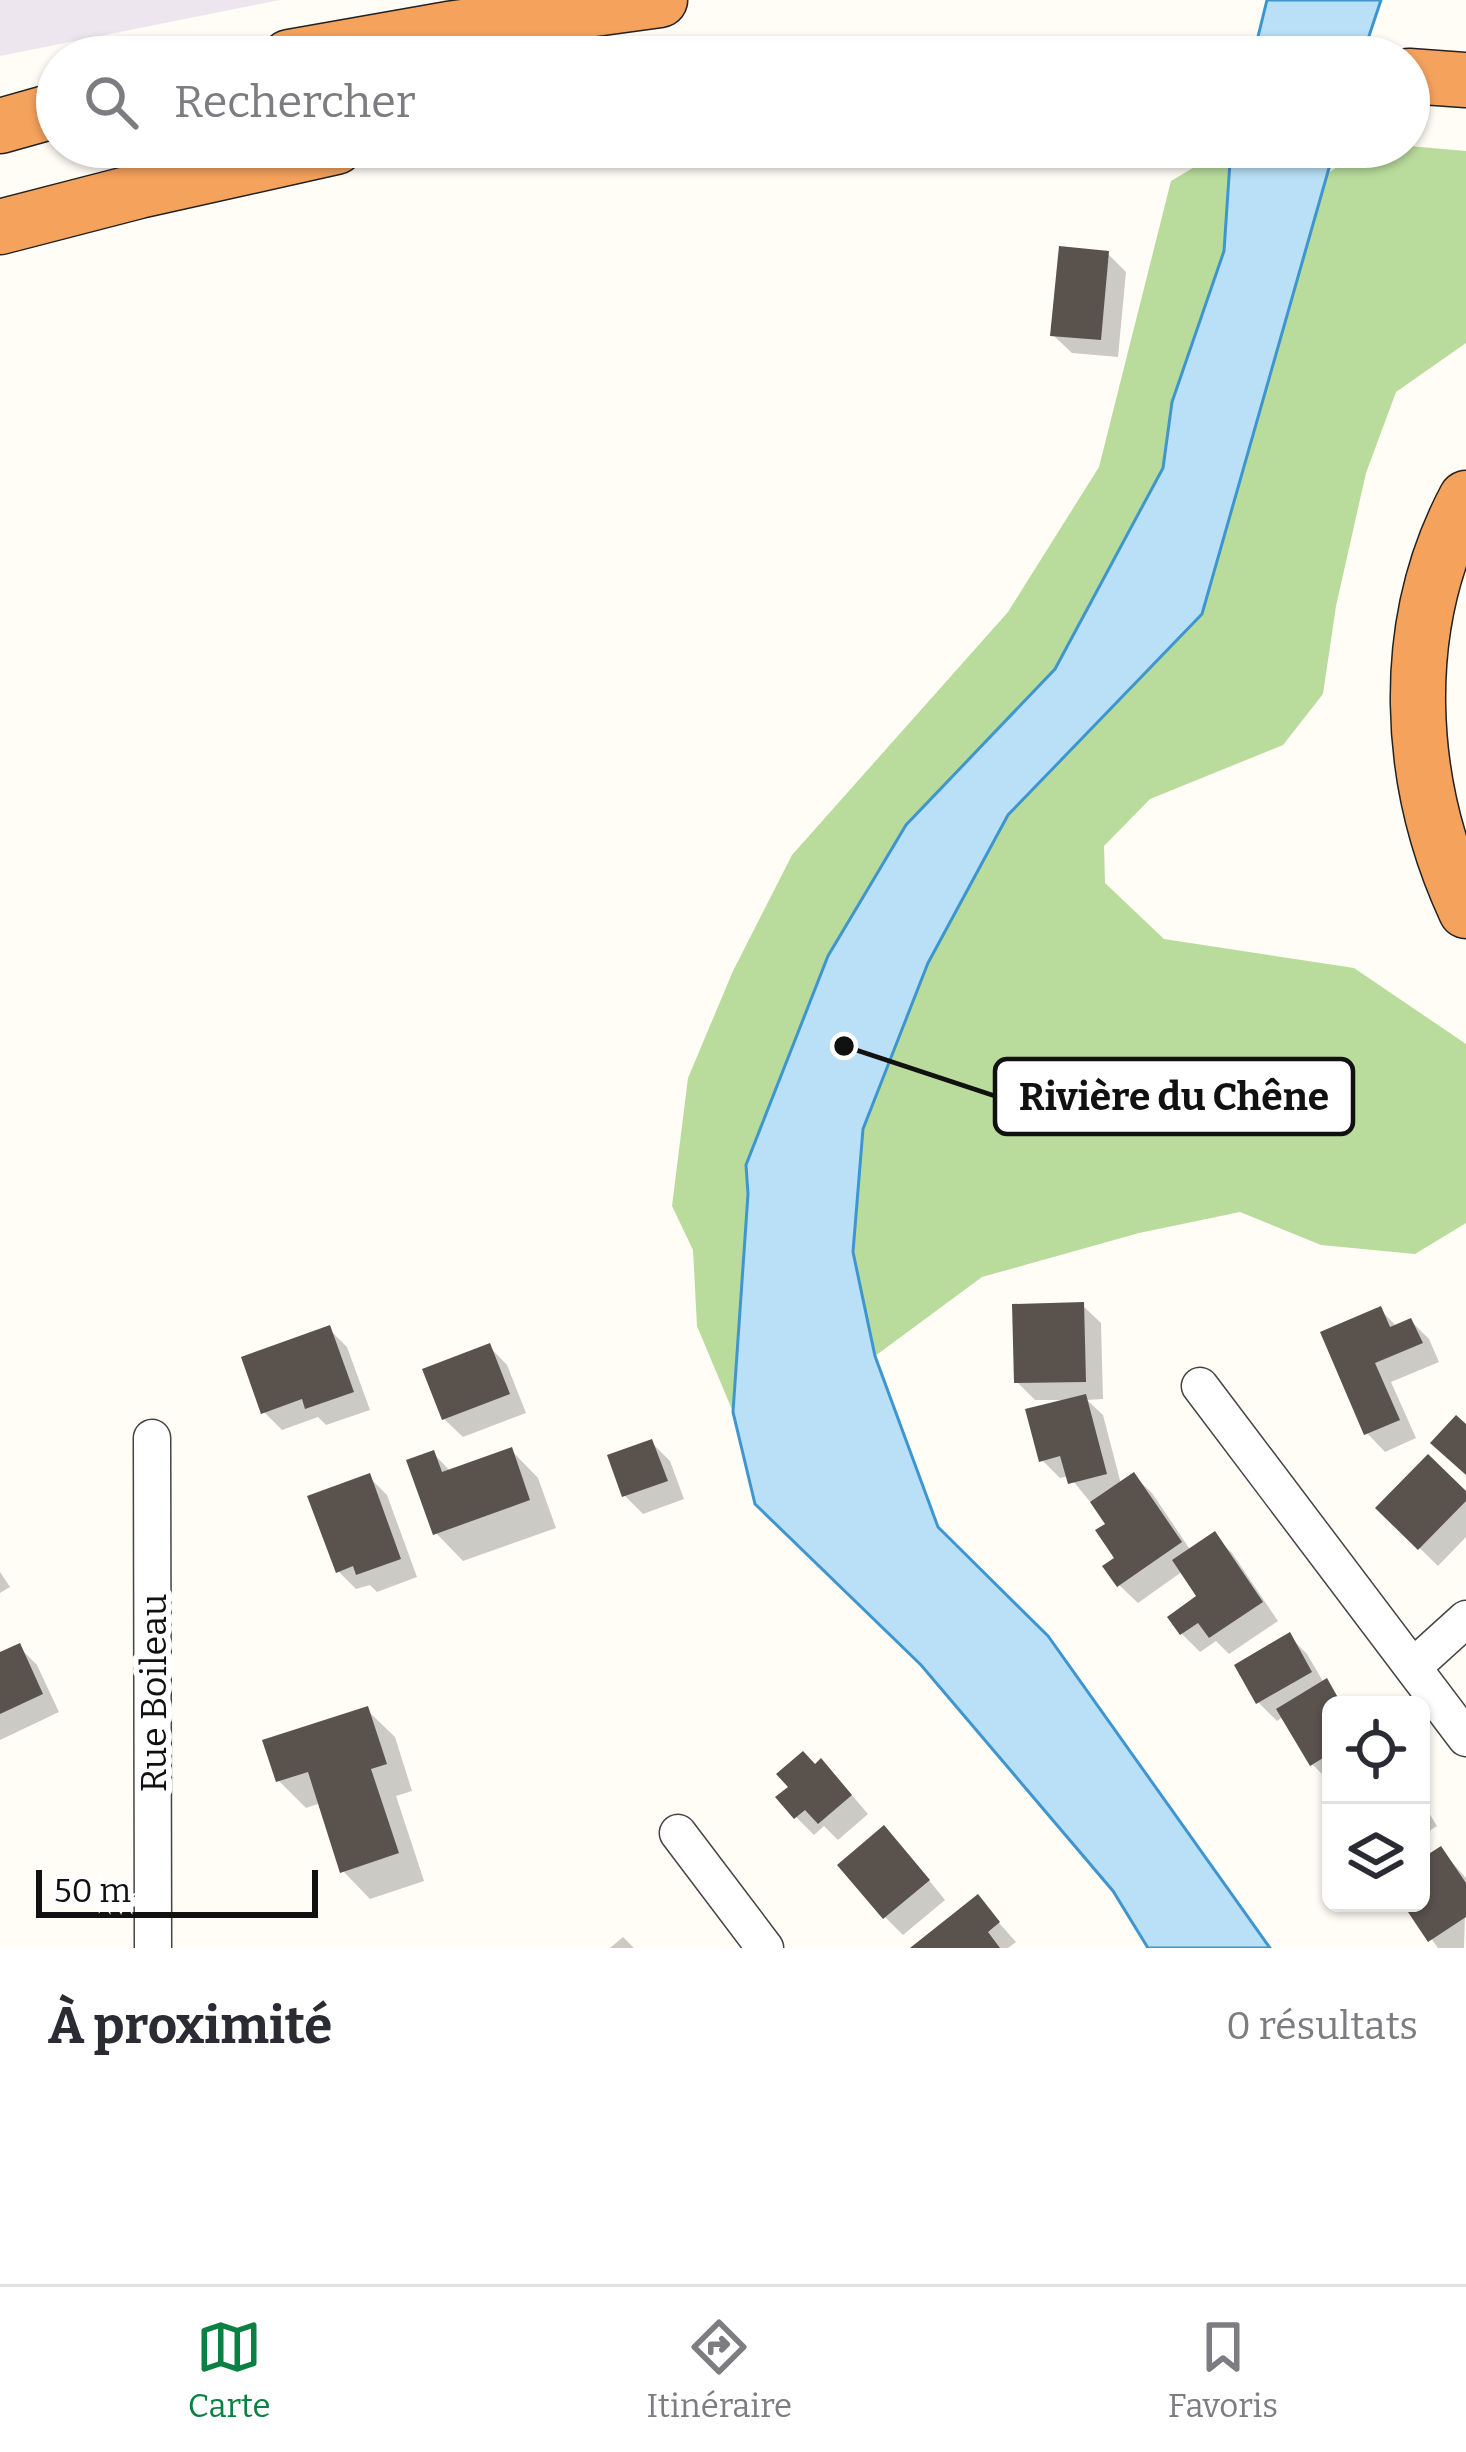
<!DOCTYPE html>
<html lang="fr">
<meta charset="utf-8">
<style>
body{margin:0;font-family:Bitter,serif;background:#f2f2f3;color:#2b2b33}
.controls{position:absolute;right:36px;bottom:36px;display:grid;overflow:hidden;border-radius:18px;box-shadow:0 3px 9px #0004}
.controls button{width:108px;height:108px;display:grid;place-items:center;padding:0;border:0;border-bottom:3px solid #e1e1e2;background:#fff;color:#2b2b33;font:60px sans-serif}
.scale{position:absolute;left:36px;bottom:30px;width:282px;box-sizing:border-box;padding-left:12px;border:6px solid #111;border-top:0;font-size:33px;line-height:42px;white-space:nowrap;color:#111;-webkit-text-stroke:9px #fff;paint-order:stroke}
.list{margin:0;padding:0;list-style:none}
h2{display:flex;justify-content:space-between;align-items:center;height:156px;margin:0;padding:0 48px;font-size:51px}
h2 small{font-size:39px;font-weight:400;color:#7c7c81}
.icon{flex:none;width:66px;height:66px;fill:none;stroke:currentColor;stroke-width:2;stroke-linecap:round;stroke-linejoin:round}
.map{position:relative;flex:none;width:1466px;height:1948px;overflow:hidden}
.search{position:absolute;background:#fff;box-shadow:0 3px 9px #0004;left:36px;right:36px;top:36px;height:132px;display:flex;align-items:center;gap:30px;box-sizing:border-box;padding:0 42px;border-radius:66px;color:#7c7c81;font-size:45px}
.sheet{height:336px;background:#fff}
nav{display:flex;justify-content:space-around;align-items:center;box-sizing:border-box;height:168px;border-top:3px solid #e1e1e2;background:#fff;font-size:33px;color:#7c7c81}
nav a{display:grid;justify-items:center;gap:6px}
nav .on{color:#0b8043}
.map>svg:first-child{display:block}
.industrial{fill:#eee6ef}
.forest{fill:#b9dc9c}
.water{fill:#b9e0f7;stroke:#3f96cf;stroke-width:3}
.shadow{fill:#0003}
.building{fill:#5a524d}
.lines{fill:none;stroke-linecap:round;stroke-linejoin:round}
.minor-casing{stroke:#444;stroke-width:39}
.highway-casing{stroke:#222;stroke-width:57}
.minor{stroke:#fff;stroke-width:36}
.highway{stroke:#f5a25d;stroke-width:54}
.labels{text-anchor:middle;stroke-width:12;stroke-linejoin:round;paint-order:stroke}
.street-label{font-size:36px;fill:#111;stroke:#fff}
.leader{fill:none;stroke:#111;stroke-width:4.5}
.callout-dot{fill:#111;stroke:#fff;stroke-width:4.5}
.callout{fill:#fff;stroke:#111;stroke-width:4.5}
.callout-label{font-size:39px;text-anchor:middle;font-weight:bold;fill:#111}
</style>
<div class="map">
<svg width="1466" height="1948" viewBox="0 0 1466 1948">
<rect width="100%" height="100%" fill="#fffdf5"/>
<!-- industrial -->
<path class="industrial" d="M0 0H280L0 56Z"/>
<!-- forest -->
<path class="forest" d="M1409 146 1466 151V343L1396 392 1366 473 1336 606 1323 694 1283 745 1150 799 1104 846 1105 883 1164 939 1354 968 1466 1044V1223L1415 1254 1321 1245 1240 1212 1139 1233 982 1277 875 1356 853 1252 863 1129 928 963 1008 815 1202 614 1328 173 1368 147Z
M1228 147H1231L1224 251 1172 402 1163 468 1055 669 906 825 746 1165 748 1194 733 1412 697 1326 693 1250 672 1206 688 1078 733 971 792 855 1008 612 1099 467 1171 181Z"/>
<!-- water -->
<path class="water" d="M1267 0H1381L1362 57H1253Z
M1231 147H1335L1202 614 1008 815 928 963 863 1129 853 1252 875 1356 938 1527 1048 1636 1270 1948H1148L1113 1891 921 1665 755 1504 733 1412 748 1194 746 1165 828 956 906 825 1055 669 1163 468 1172 402 1224 251Z"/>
<!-- shadow -->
<path class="shadow" d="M1108 254 1126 272 1118 357 1072 353 1053 335Z
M1082 1305 1101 1323 1103 1399 1087 1400 1103 1415 1121 1484 1133 1475 1152 1493 1191 1551 1214 1535 1232 1553 1278 1621 1229 1654 1216 1641 1200 1652 1182 1634 1200 1597 1183 1571 1138 1603 1119 1585 1107 1567 1118 1559 1109 1525 1069 1476 1060 1478 1042 1460 1063 1400H1035L1017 1382Z
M1381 1310 1397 1327 1411 1321 1429 1339 1439 1362 1391 1382 1416 1438 1385 1452 1367 1433Z
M329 1329 347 1347 370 1410 326 1425 318 1417 282 1430 264 1412Z
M489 1346 507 1365 526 1413 463 1437 444 1419Z
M652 1443 670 1461 684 1499 643 1514 625 1496Z
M511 1450 538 1478 556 1528 463 1561 436 1533 433 1453 451 1472Z
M369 1477 387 1495 417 1577 377 1592 370 1585 356 1589 338 1571Z
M1466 1496V1537L1438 1566 1379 1508Z
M0 1572 10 1587 0 1593Z
M1289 1636 1307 1654 1324 1683 1347 1705H1331V1783L1312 1764 1284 1716 1277 1721 1258 1702Z
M19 1647 37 1665 59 1712 0 1740V1656Z
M367 1710 395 1737 412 1791 396 1796 424 1881 370 1899 343 1871 321 1803 306 1808 279 1781Z
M815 1767 839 1780 868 1814 838 1840 824 1826 814 1835 796 1817Z
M1421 1800 1437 1826 1421 1836Z
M902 1847 945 1900 903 1935 885 1917Z
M1441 1850 1466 1878 1464 1948H1438L1405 1903H1421V1863Z
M977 1898 1016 1942 1008 1948H914Z
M623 1937 634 1948H610Z"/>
<!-- building -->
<path class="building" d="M1059 246 1109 251 1101 340 1050 336Z
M1084 1302 1086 1382 1014 1383 1012 1304Z
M1381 1306 1390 1327 1411 1318 1423 1343 1375 1363 1400 1420 1364 1435 1320 1332Z
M330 1325 354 1392 305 1409 302 1399 261 1414 241 1357Z
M490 1343 510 1394 442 1420 422 1369Z
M1086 1394 1107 1474 1068 1484 1060 1456 1039 1462 1025 1409Z
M1456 1415 1466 1424V1475L1430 1443Z
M652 1439 668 1481 622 1497 607 1455Z
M512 1447 530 1500 433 1535 406 1460 434 1450 442 1472Z
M1428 1454 1466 1491V1501L1418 1550 1375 1508Z
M1134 1472 1182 1542 1117 1587 1102 1566 1114 1558 1095 1530 1105 1524 1090 1502Z
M370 1473 401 1559 356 1575 353 1566 336 1573 307 1496Z
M1215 1531 1263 1602 1209 1638 1198 1623 1180 1635 1167 1617 1196 1596 1172 1560Z
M1290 1632 1312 1672 1256 1704 1234 1665Z
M20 1643 43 1694 0 1714V1652Z
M1327 1678 1342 1705H1331V1753L1310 1766 1276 1709Z
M368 1706 387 1764 371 1769 399 1853 340 1873 308 1772 276 1782 262 1740Z
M803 1751 815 1764 821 1758 852 1795 818 1824 805 1810 794 1819 775 1797 788 1787 776 1774Z
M884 1825 930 1880 883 1919 837 1865Z
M1441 1846 1466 1883V1917L1428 1942 1402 1903H1421V1859Z
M978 1894 1000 1922 988 1932 1000 1948H910Z"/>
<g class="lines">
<defs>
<path id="minor" d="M1200 1386 1466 1738
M152 1438 153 1948
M1413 1667 1466 1619
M678 1833 765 1948"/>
<path id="highway" d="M289 57 448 29 660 0
M1409 76 1466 80
M0 126 57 110
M0 227 139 191 336 147
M1466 498C1398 626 1406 782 1466 911"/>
</defs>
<!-- minor casing -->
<use href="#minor" class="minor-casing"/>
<!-- highway casing -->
<use href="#highway" class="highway-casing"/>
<!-- minor -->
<use href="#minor" class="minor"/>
<!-- highway -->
<use href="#highway" class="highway"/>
</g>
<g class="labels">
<!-- street labels -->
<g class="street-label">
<text transform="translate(153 1693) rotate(-90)" y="13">Rue Boileau</text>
</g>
</g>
<!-- callouts -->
<path class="leader" d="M844 1046L995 1096"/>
<circle class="callout-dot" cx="844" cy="1046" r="12"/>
<rect class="callout" x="995" y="1059" width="358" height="75" rx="12"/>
<g class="callout-label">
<text x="1174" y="1110">Rivière du Chêne</text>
</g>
</svg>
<div class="controls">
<button><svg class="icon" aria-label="locate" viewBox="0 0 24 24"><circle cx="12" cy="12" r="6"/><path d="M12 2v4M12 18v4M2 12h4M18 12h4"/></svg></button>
<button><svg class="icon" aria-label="layers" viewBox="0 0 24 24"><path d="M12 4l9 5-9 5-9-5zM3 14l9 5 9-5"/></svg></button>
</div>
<div class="scale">50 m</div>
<div class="search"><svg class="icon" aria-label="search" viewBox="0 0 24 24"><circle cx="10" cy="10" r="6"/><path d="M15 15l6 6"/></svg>Rechercher</div>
</div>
<section class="sheet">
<h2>À proximité<small>0 résultats</small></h2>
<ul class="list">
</ul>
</section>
<nav>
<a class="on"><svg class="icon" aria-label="map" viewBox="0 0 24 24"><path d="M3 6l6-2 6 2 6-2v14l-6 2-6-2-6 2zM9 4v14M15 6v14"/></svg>Carte</a>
<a><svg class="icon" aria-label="directions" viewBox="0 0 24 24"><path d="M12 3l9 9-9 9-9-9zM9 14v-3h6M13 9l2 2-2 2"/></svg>Itinéraire</a>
<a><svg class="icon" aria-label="saved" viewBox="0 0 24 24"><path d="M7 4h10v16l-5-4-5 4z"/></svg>Favoris</a>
</nav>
